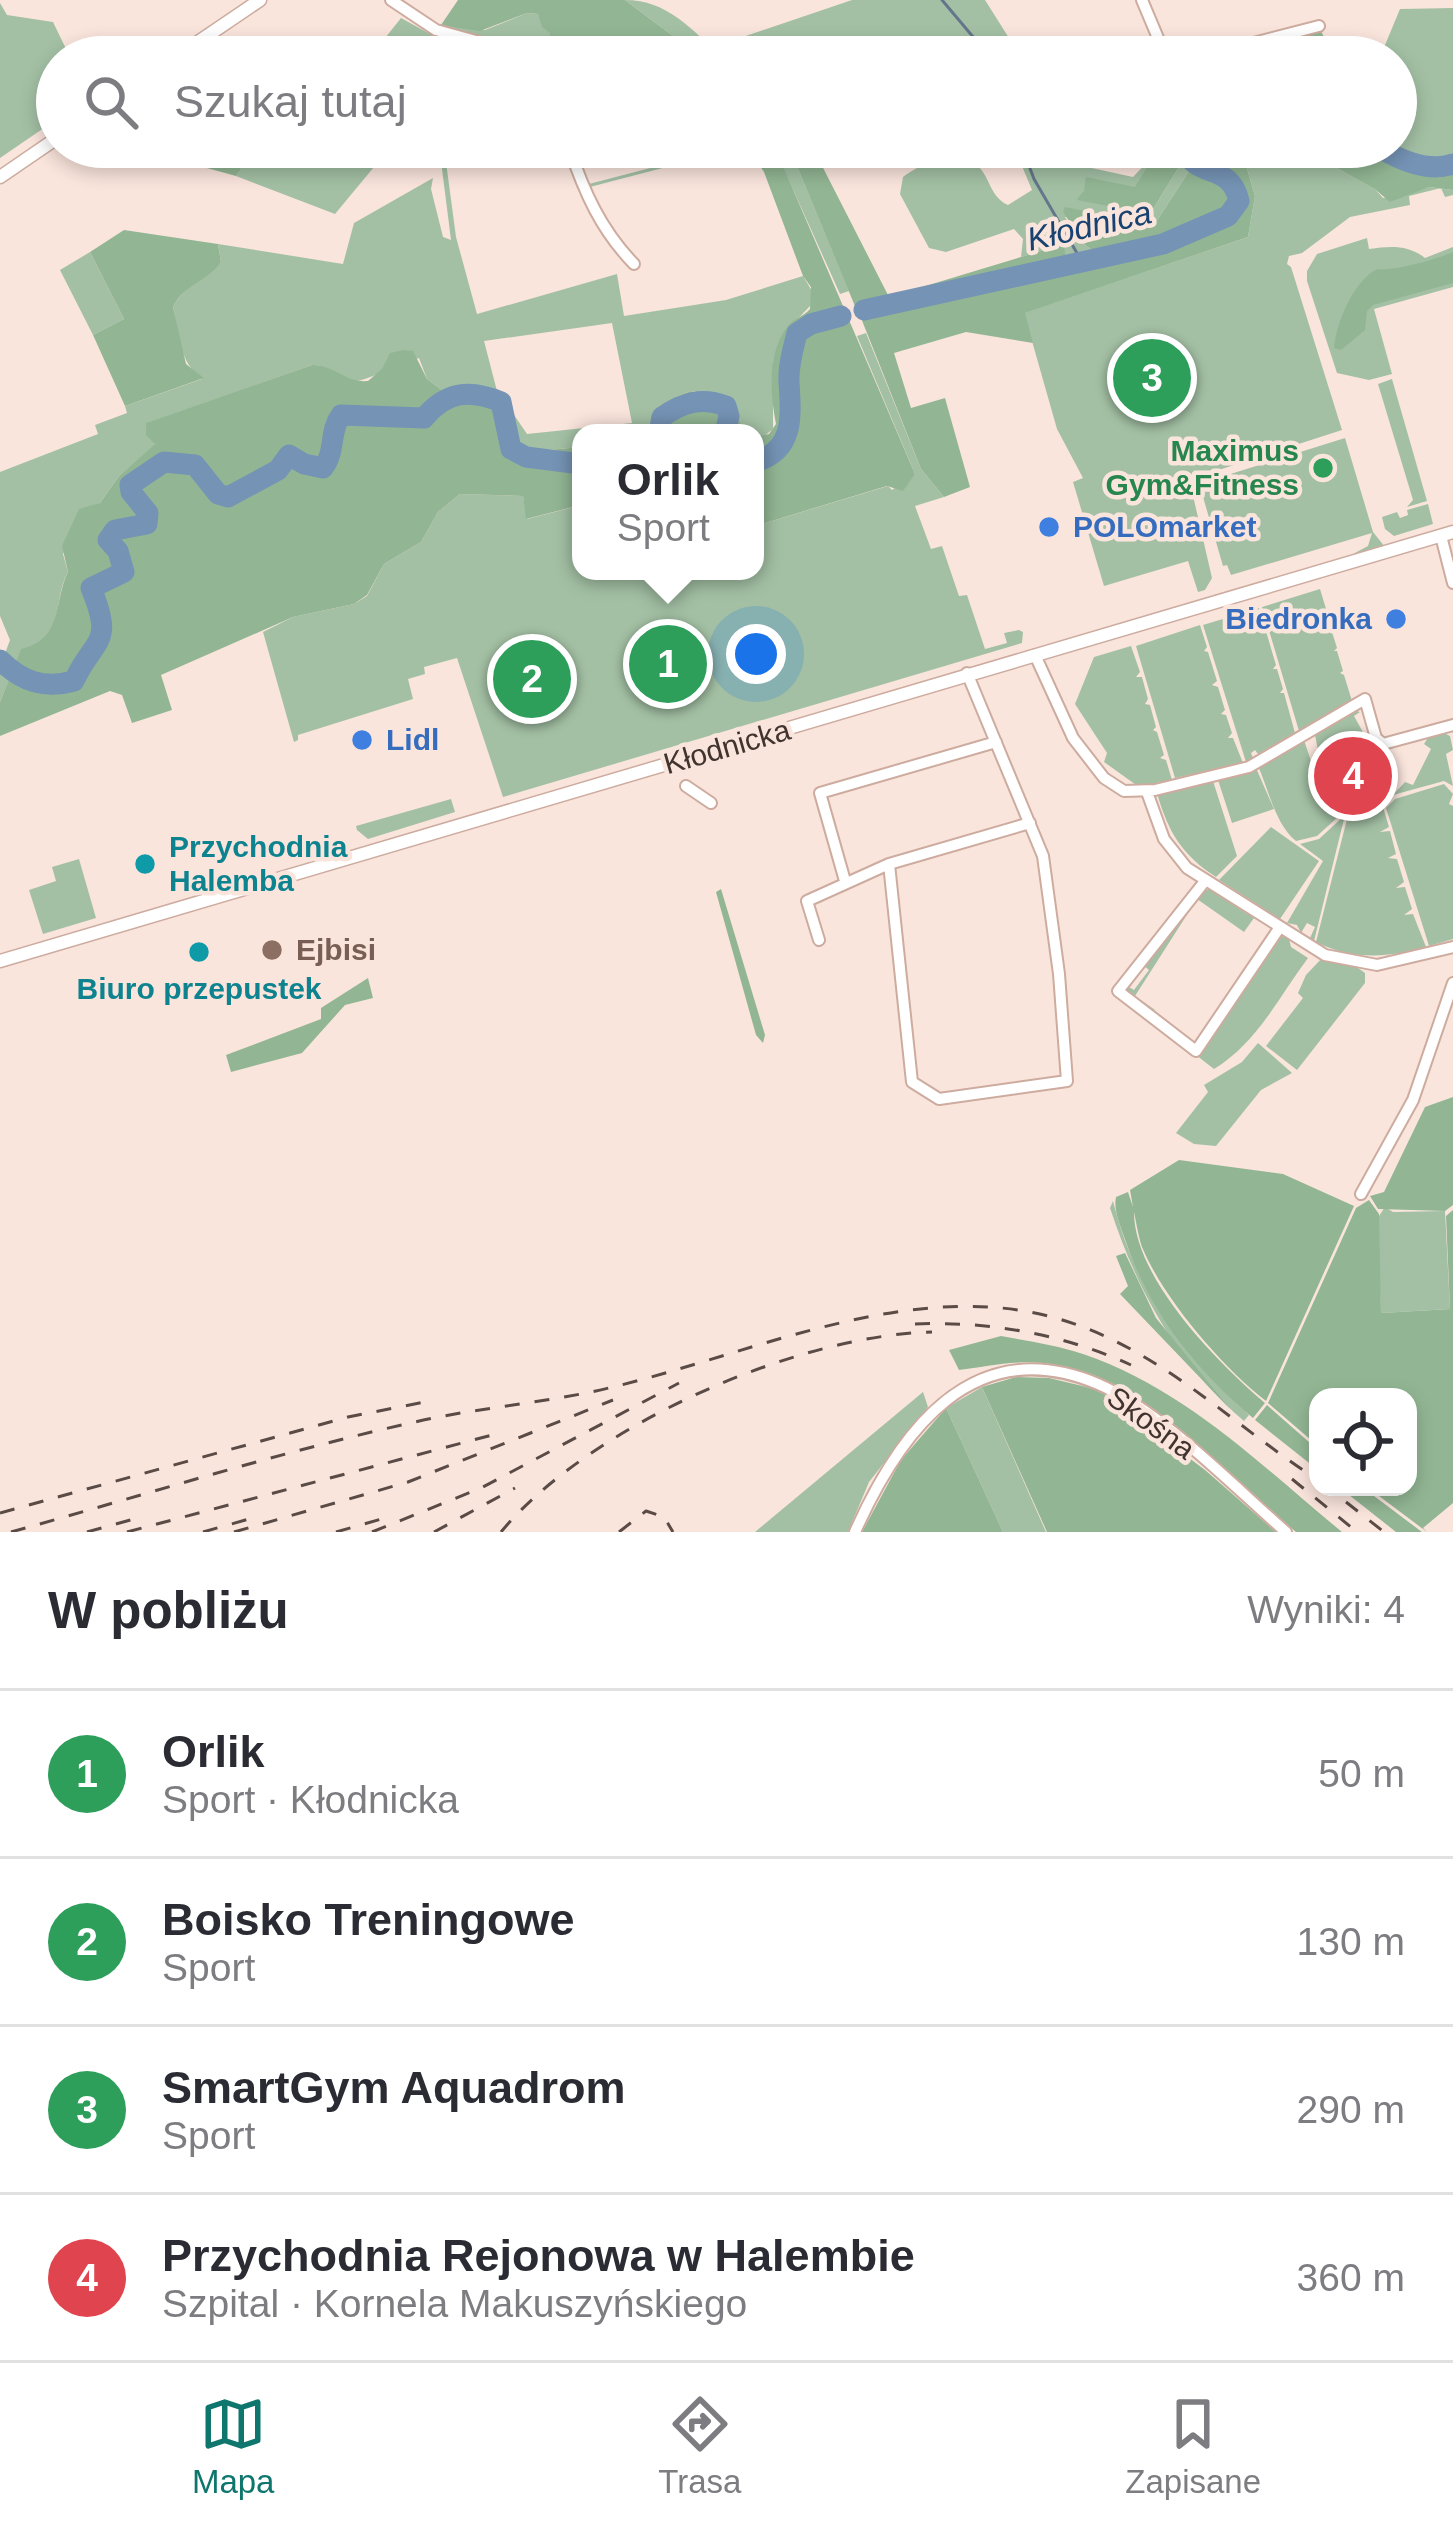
<!DOCTYPE html>
<html lang="pl">
<meta charset="utf-8">
<style>
body{margin:0;font-family:Arial,sans-serif;background:#f7f7f7;color:#2b2b33}
.controls{position:absolute;right:36px;bottom:36px;display:grid;overflow:hidden;border-radius:24px;box-shadow:0 6px 18px #0003}
.controls button{width:108px;height:108px;display:grid;place-items:center;padding:0;border:0;border-bottom:3px solid #e1e1e2;background:#fff;color:#2b2b33;font:60px sans-serif}
.you{position:absolute;left:756px;top:654px;width:42px;height:42px;margin:-30px;border:9px solid #fff;border-radius:50%;background:#1a73e8;box-shadow:0 0 0 18px #1a73e833}
.badge{display:grid;place-items:center;width:78px;height:78px;border-radius:50%;background:#0f766e;color:#fff;font-size:39px;font-weight:700}
.pin{position:absolute;translate:-50% -50%;border:6px solid #fff;box-shadow:0 3px 12px #0006}
.popup{position:absolute;left:572px;top:424px;width:192px;height:156px;box-sizing:border-box;display:grid;place-content:center;border-radius:24px;background:#fff;filter:drop-shadow(0 3px 9px #0005);font-size:39px;white-space:nowrap;color:#7c7c81}
.popup b{font-size:45px;color:#2b2b33}
.popup::after{content:'';position:absolute;left:50%;top:100%;margin-left:-24px;border:24px solid transparent;border-top-color:#fff}
.list{margin:0;padding:0;list-style:none}
h2{display:flex;justify-content:space-between;align-items:center;height:156px;margin:0;padding:0 48px;font-size:51px}
h2 small{font-size:39px;font-weight:400;color:#7c7c81}
.list li{display:grid;grid-template-columns:78px 1fr auto;gap:36px;align-items:center;box-sizing:border-box;height:168px;padding:0 48px;border-top:3px solid #e1e1e2}
.list b{display:block;font-size:45px;white-space:nowrap}
.list p{margin:0;font-size:39px;white-space:nowrap;color:#7c7c81}
.list em{font-size:39px;font-style:normal;color:#7c7c81}
.icon{flex:none;width:66px;height:66px;fill:none;stroke:currentColor;stroke-width:2;stroke-linecap:round;stroke-linejoin:round}
.map{position:relative;flex:none;width:1453px;height:1532px;overflow:hidden}
.search{position:absolute;background:#fff;box-shadow:0 6px 18px #0003;left:36px;right:36px;top:36px;height:132px;display:flex;align-items:center;gap:30px;box-sizing:border-box;padding:0 42px;border-radius:66px;color:#7c7c81;font-size:45px}
.sheet{height:828px;background:#fff}
nav{display:flex;justify-content:space-around;align-items:center;box-sizing:border-box;height:168px;border-top:3px solid #e1e1e2;background:#fff;font-size:33px;color:#7c7c81}
nav a{display:grid;justify-items:center;gap:6px}
nav .on{color:#0f766e}
.map>svg:first-child{display:block}
.green{fill:#a3c0a4}
.forest{fill:#92b694}
.lines{fill:none;stroke-linecap:round;stroke-linejoin:round}
.stream{stroke:#65768c;stroke-width:3}
.river{stroke:#7593b5;stroke-width:21}
.minor-casing{stroke:#cdac9f;stroke-width:14}
.tertiary-casing{stroke:#cdac9f;stroke-width:15}
.minor{stroke:#fff;stroke-width:10}
.tertiary{stroke:#fff;stroke-width:12}
.rail{stroke:#5a4b46;stroke-width:3;stroke-dasharray:15 15;stroke-linecap:butt}
.leisure-dot{fill:#2e9e5b;stroke:#fae5dd;stroke-width:4.5}
.shop-dot{fill:#3f7fe0;stroke:#fae5dd;stroke-width:4.5}
.culture-dot{fill:#0f9aa8;stroke:#fae5dd;stroke-width:4.5}
.education-dot{fill:#8d6e63;stroke:#fae5dd;stroke-width:4.5}
.labels{text-anchor:middle;stroke-width:9;stroke-linejoin:round;paint-order:stroke}
.leisure-label{font-size:30px;font-weight:bold;fill:#27864d;stroke:#fae5dd;text-anchor:end}
.shop-label{font-size:30px;font-weight:bold;fill:#366cbe;stroke:#fae5dd;text-anchor:start}
.street-label{font-size:30px;fill:#41332e;stroke:#fae5dd}
.culture-label{font-size:30px;font-weight:bold;fill:#0d838f;stroke:#fae5dd;text-anchor:start}
.education-label{font-size:30px;font-weight:bold;fill:#785e54;stroke:#fae5dd;text-anchor:start}
.water-label{font-size:33px;font-style:italic;fill:#184371;stroke:#fae5dd}
</style>
<div class="map">
<svg width="1453" height="1532" viewBox="0 0 1453 1532">
<rect width="100%" height="100%" fill="#fae5dd"/>
<!-- green -->
<path class="green" d="M625 0C667 0 692 29 721 57H701Z
M852 0H985L1021 57H942L881 42 838 57H747L731 41Z
M0 3 7 15 53 22 70 57H57V119L0 158Z
M1453 8V161C1430 170 1404 158 1384 147H1396V57H1380L1400 9Z
M527 13 538 14 550 33 547 57H539L529 49 439 28 449 24 485 30Z
M401 18 432 35 437 57H370Z
M257 147H381L368 163 374 167 335 214 236 176Z
M444 147 456 237 477 314 617 274 624 316 726 300 803 276 812 291 811 305 783 334 773 362V429L763 437H755V433L742 429 729 402 719 395 690 391 659 406 644 433H581V447L525 452 516 445 508 406 527 434 632 423 612 323 484 341 497 391 470 386 443 391 427 379 419 358C406 362 362 382 356 381 338 379 330 365 312 365L147 423 155 445 119 476 100 503 85 510 63 554 68 572C51 603 68 637 21 650L0 702V667L10 640 0 616V472L98 434 95 425 127 413 125 406 202 379C179 362 179 334 173 307 184 285 205 279 221 262L218 244 343 264 354 223 433 178 431 189 443 237 451 240 442 169Z
M679 147H743L586 188 585 185 658 166 656 155Z
M774 147H789L849 291 840 294Z
M1014 147H1077L1087 167 1133 177 1155 154 1137 188 1086 186 1081 196 1150 214 1185 157 1193 165 1154 225 1065 217 1085 245 1100 256 1066 262 1063 245 1021 257 1023 239 1014 229 946 252 929 248 900 194 903 177C921 163 959 145 978 166 991 179 990 197 1008 205L1032 190Z
M1262 147H1299L1376 190 1383 198 1429 187 1453 190V195L1445 197 1441 188 1409 196 1410 205 1350 217 1302 253 1289 256 1287 264 1291 267 1342 430 1194 478 1191 487 1212 578 1205 590 1198 592 1188 561 1104 586 1073 482 1083 478 1057 429 1024 313 1248 237 1255 196 1246 165Z
M1367 238 1369 249C1392 246 1408 245 1425 258L1453 247V287L1374 309 1392 374 1369 380 1337 373 1307 281V271L1317 254Z
M90 252 124 319 93 335 60 270Z
M866 333 921 469 944 497 915 506 931 549 942 546 959 596 967 595 985 649 1007 643 1004 633 1019 630 1023 632 1022 643 503 797 457 658 424 667 425 674 408 679 413 699 298 735V740L294 742 263 632 293 617 354 604 367 596 384 564 421 542 438 512 460 494 523 496 527 519 578 506 581 571H755V526L888 486 892 490 915 474 857 336Z
M1392 379 1427 501 1407 507 1413 500 1378 384Z
M1345 438 1373 532 1385 547 1353 554 1368 546 1372 533 1231 575 1227 565 1223 566 1201 490 1205 482Z
M1428 504 1433 524 1394 536 1385 529 1382 517 1397 512 1400 518 1408 515 1407 510Z
M1320 589 1327 612 1324 614 1327 616 1337 648 1334 651H1337L1343 671 1340 673 1344 675 1352 701 1299 731 1262 607Z
M1259 608 1276 665 1273 669H1277L1283 689 1280 693H1284L1295 733 1258 754 1255 750 1251 753 1253 758 1246 762 1203 625Z
M1200 625 1207 647 1204 651 1208 652 1217 681 1212 685 1218 687 1225 710 1221 714 1226 715 1232 733 1228 738H1233L1243 763 1175 778 1136 646Z
M1131 646 1140 672 1136 677H1142L1148 699 1145 704 1150 705 1156 727 1153 730 1157 732 1164 755 1160 758 1166 760 1172 780 1139 787 1104 762 1107 753 1075 704 1094 657Z
M1354 710 1360 712 1354 716 1364 734 1381 797 1343 810 1335 804 1331 783H1328L1320 758 1329 755H1319L1315 735Z
M1444 733 1450 736 1453 750 1446 754 1453 786 1444 781 1393 795 1405 782 1413 785 1431 749 1424 744 1429 736Z
M1304 740 1327 809 1339 816 1317 836 1296 841C1276 826 1268 788 1258 766Z
M1256 768 1274 809 1232 823 1218 780Z
M1213 781 1237 856 1216 877C1182 855 1168 832 1157 793Z
M1444 784 1453 794 1449 804 1453 806V939L1429 946 1386 808 1395 799Z
M451 799 455 812 368 839 357 830 356 826Z
M1382 804 1389 827 1380 832 1390 831 1396 854 1388 858 1397 859 1404 882 1396 888 1405 887 1412 909 1404 915 1413 914 1426 947C1389 958 1351 960 1316 942L1348 815Z
M1345 815 1314 941 1310 938 1315 927 1307 923 1301 933 1297 925 1287 923 1323 861 1300 844 1319 839Z
M1271 827 1319 861 1280 919 1219 880Z
M79 859 96 918 43 934 29 890 56 881 52 867Z
M1209 889 1254 918 1244 932 1197 899 1135 996 1155 1010 1150 1011 1125 988 1127 986 1134 990 1149 970 1143 965 1202 892Z
M1288 935 1291 947 1308 958C1278 998 1257 1043 1214 1069L1196 1055 1279 937Z
M1322 958 1351 963 1365 973V983L1297 1070 1266 1046 1303 998 1298 993 1306 975Z
M1258 1043 1292 1073 1261 1090 1216 1146 1194 1144 1176 1133 1208 1092 1204 1085 1242 1062Z
M1113 1201C1135 1290 1184 1353 1249 1415L1244 1421C1177 1364 1137 1290 1110 1208Z
M1385 1207 1393 1212 1445 1211 1450 1309 1381 1313 1377 1219Z
M982 1387 1046 1532H1003L946 1408Z
M923 1392 928 1407 869 1482 848 1532H755Z"/>
<!-- forest -->
<path class="forest" d="M458 0H625L701 57H679L674 52 653 57H588V51L581 47 561 57H547L544 51 550 33 542 27 538 14 527 13 480 31 441 25Z
M1320 29 1334 57H1216Z
M147 147H257L236 176 163 156Z
M747 147H774L777 152 915 474 903 491 887 486 755 526V437L769 434 776 424C770 393 767 354 787 327 794 318 803 317 810 309L811 287 803 276 764 172Z
M789 147H811L816 154 889 297 1064 244 1066 262 967 289 857 311Z
M1164 147H1182L1185 157 1150 214 1077 200 1084 190 1086 177 1135 187 1155 154Z
M1203 147H1262L1246 165 1255 196 1248 237 1025 313 1033 343 966 332 894 353 911 408 945 398 970 487 944 497 921 469 859 313 1163 245 1201 228 1163 243 1100 256 1085 245 1063 212 1065 207 1154 225 1193 165 1227 176 1194 163Z
M1299 147H1373L1421 169 1453 167V190L1429 187 1390 202 1376 190Z
M124 230 218 244 221 262C207 282 184 284 173 307L186 364 204 378 125 406 93 335 124 319 90 252Z
M1453 252V283L1373 305 1367 311 1365 330 1341 350 1334 348C1336 323 1353 282 1377 269 1391 272 1438 259 1453 252Z
M404 350 413 351 427 379 443 391 470 386 497 391C514 409 507 437 525 452L581 447V516L577 506 526 519 523 496 460 494 438 512 421 542 384 564 367 595 354 604 293 617 161 675 172 710 132 723 122 695 110 691 0 736V702L21 649C64 639 53 602 68 572L62 546 79 509 100 503 119 476 155 444 146 435V423L312 365C333 364 345 383 368 381L382 369 390 353Z
M690 391 724 398 747 433H644L659 406Z
M721 889 765 1035 763 1043 756 1035 716 892Z
M368 978 373 998 345 1005 302 1053 231 1072 226 1055 321 1019V1008Z
M1453 1097V1205L1445 1211 1378 1209 1370 1196 1384 1192 1425 1107Z
M1179 1160 1283 1174 1354 1206 1266 1401C1222 1367 1163 1298 1142 1247 1138 1235 1136 1221 1134 1212 1134 1278 1217 1362 1265 1403L1253 1418C1196 1370 1150 1313 1126 1242 1121 1227 1113 1211 1116 1197L1128 1192 1133 1207 1130 1190Z
M1369 1200 1379 1214 1381 1313 1450 1309 1446 1216 1453 1210V1503L1423 1528 1427 1532 1367 1487H1408V1397H1318V1446L1268 1403 1356 1208Z
M1125 1253 1156 1318 1230 1409 1120 1294 1128 1286 1116 1256Z
M1001 1336C1028 1341 1057 1345 1083 1354 1184 1388 1262 1466 1342 1532H1296C1227 1473 1136 1373 1042 1363 1015 1360 986 1367 959 1370L949 1350Z
M1016 1377 1049 1378 1099 1390 1205 1470 1276 1532H1047L982 1387Z
M1267 1405 1318 1450V1470L1255 1420Z
M946 1408 1003 1532H862L901 1460Z
M1339 1487H1362L1422 1532H1396Z"/>
<g class="lines">
<!-- stream -->
<path class="stream" d="M942 0 990 57
M1022 147 1034 179 1081 260"/>
<!-- river -->
<path class="river" d="M1378 147C1400 160 1428 173 1453 164
M864 310 1163 244 1228 216 1239 201C1230 161 1196 181 1183 147
M659 433 662 417C683 402 702 397 726 406L729 416 725 433
M755 462C795 450 791 416 789 382 788 366 793 349 797 333L811 324 841 316
M0 660C22 682 44 689 74 681 94 637 115 646 91 588L124 572 118 551 108 540 115 530 147 524 148 513 131 492 130 485 164 462 195 465 218 494 228 497 278 470 289 455 304 464 323 468C336 452 329 431 341 415L424 418C446 391 470 389 501 402L511 449 526 457 581 464"/>
<defs>
<path id="minor" d="M391 0 436 30 534 57
M1142 0 1166 57
M1199 57 1319 26
M569 147C584 192 601 230 634 264
M1441 536 1453 583
M1035 655 1073 738 1104 778 1124 791 1155 790 1249 767 1365 699 1376 738 1383 744 1453 725
M686 786 711 803
M1147 792 1164 839 1187 868 1325 955 1377 965 1453 947
M889 864 912 1082 939 1099 1067 1081 1059 974 1043 856 967 673
M845 881 820 793 996 742
M1205 881 1118 991 1196 1051 1280 927
M819 940 807 901 889 864 1030 823
M1361 1194 1413 1100 1453 983
M855 1532C900 1431 973 1331 1098 1384 1161 1411 1233 1486 1286 1532"/>
<path id="tertiary" d="M176 57 260 0
M0 177 57 138
M0 961 1453 532"/>
</defs>
<!-- minor casing -->
<use href="#minor" class="minor-casing"/>
<!-- tertiary casing -->
<use href="#tertiary" class="tertiary-casing"/>
<!-- minor -->
<use href="#minor" class="minor"/>
<!-- tertiary -->
<use href="#tertiary" class="tertiary"/>
<!-- rail -->
<path class="rail" d="M915 1324C989 1321 1063 1334 1131 1365
M1292 1479 1357 1532
M1346 1502 1384 1532
M0 1513 348 1417 435 1400
M11 1532C145 1495 279 1452 415 1422 480 1407 548 1403 613 1387 750 1354 906 1280 1048 1316 1155 1343 1228 1422 1318 1480
M87 1532 141 1517
M127 1532 492 1435
M203 1532 249 1519
M234 1532 408 1482 613 1400
M336 1532 385 1518
M372 1532 481 1488 679 1383
M434 1532 515 1488
M501 1532C589 1426 796 1335 932 1332
M619 1532 646 1511 664 1517 673 1532"/>
</g>
<!-- markers -->
<circle class="leisure-dot" cx="1323" cy="468" r="12"/>
<g class="shop-dot">
<circle cx="1049" cy="527" r="12"/>
<circle cx="1396" cy="619" r="12"/>
<circle cx="362" cy="740" r="12"/>
</g>
<g class="culture-dot">
<circle cx="145" cy="864" r="12"/>
<circle cx="199" cy="952" r="12"/>
</g>
<circle class="education-dot" cx="272" cy="950" r="12"/>
<g class="labels">
<!-- leisure labels -->
<g class="leisure-label">
<text x="1299" y="461">Maximus<tspan x="1299" dy="34">Gym&amp;Fitness</tspan></text>
</g>
<!-- shop labels -->
<g class="shop-label">
<text x="1073" y="537">POLOmarket</text>
<text x="1372" y="629" text-anchor="end">Biedronka</text>
<text x="386" y="750">Lidl</text>
</g>
<!-- street labels -->
<g class="street-label">
<text transform="translate(727 747) rotate(-16)" y="10">Kłodnicka</text>
<text transform="translate(1151 1423) rotate(36)" y="10">Skośna</text>
</g>
<!-- culture labels -->
<g class="culture-label">
<text x="169" y="857">Przychodnia<tspan x="169" dy="34">Halemba</tspan></text>
<text x="199" y="999" text-anchor="middle">Biuro przepustek</text>
</g>
<!-- education labels -->
<g class="education-label">
<text x="296" y="960">Ejbisi</text>
</g>
<!-- water labels -->
<g class="water-label">
<text transform="translate(1089 225) rotate(-13)" y="12">Kłodnica</text>
</g>
</g>
</svg>
<div class="controls">
<button><svg class="icon" aria-label="locate" viewBox="0 0 24 24"><circle cx="12" cy="12" r="6"/><path d="M12 2v4M12 18v4M2 12h4M18 12h4"/></svg></button>
</div>
<div class="you"></div>
<div class="pin badge" style="left:668px;top:664px;background:#2e9e5b">1</div>
<div class="popup"><b>Orlik</b>Sport</div>
<div class="pin badge" style="left:532px;top:679px;background:#2e9e5b">2</div>
<div class="pin badge" style="left:1152px;top:378px;background:#2e9e5b">3</div>
<div class="pin badge" style="left:1353px;top:776px;background:#e0444e">4</div>
<div class="search"><svg class="icon" aria-label="search" viewBox="0 0 24 24"><circle cx="10" cy="10" r="6"/><path d="M15 15l6 6"/></svg>Szukaj tutaj</div>
</div>
<section class="sheet">
<h2>W pobliżu<small>Wyniki: 4</small></h2>
<ul class="list">
<li><span class="badge" style="background:#2e9e5b">1</span><div><b>Orlik</b><p>Sport · Kłodnicka</p></div><em>50 m</em></li>
<li><span class="badge" style="background:#2e9e5b">2</span><div><b>Boisko Treningowe</b><p>Sport</p></div><em>130 m</em></li>
<li><span class="badge" style="background:#2e9e5b">3</span><div><b>SmartGym Aquadrom</b><p>Sport</p></div><em>290 m</em></li>
<li><span class="badge" style="background:#e0444e">4</span><div><b>Przychodnia Rejonowa w Halembie</b><p>Szpital · Kornela Makuszyńskiego</p></div><em>360 m</em></li>
</ul>
</section>
<nav>
<a class="on"><svg class="icon" aria-label="map" viewBox="0 0 24 24"><path d="M3 6l6-2 6 2 6-2v14l-6 2-6-2-6 2zM9 4v14M15 6v14"/></svg>Mapa</a>
<a><svg class="icon" aria-label="directions" viewBox="0 0 24 24"><path d="M12 3l9 9-9 9-9-9zM9 14v-3h6M13 9l2 2-2 2"/></svg>Trasa</a>
<a><svg class="icon" aria-label="saved" viewBox="0 0 24 24"><path d="M7 4h10v16l-5-4-5 4z"/></svg>Zapisane</a>
</nav>
